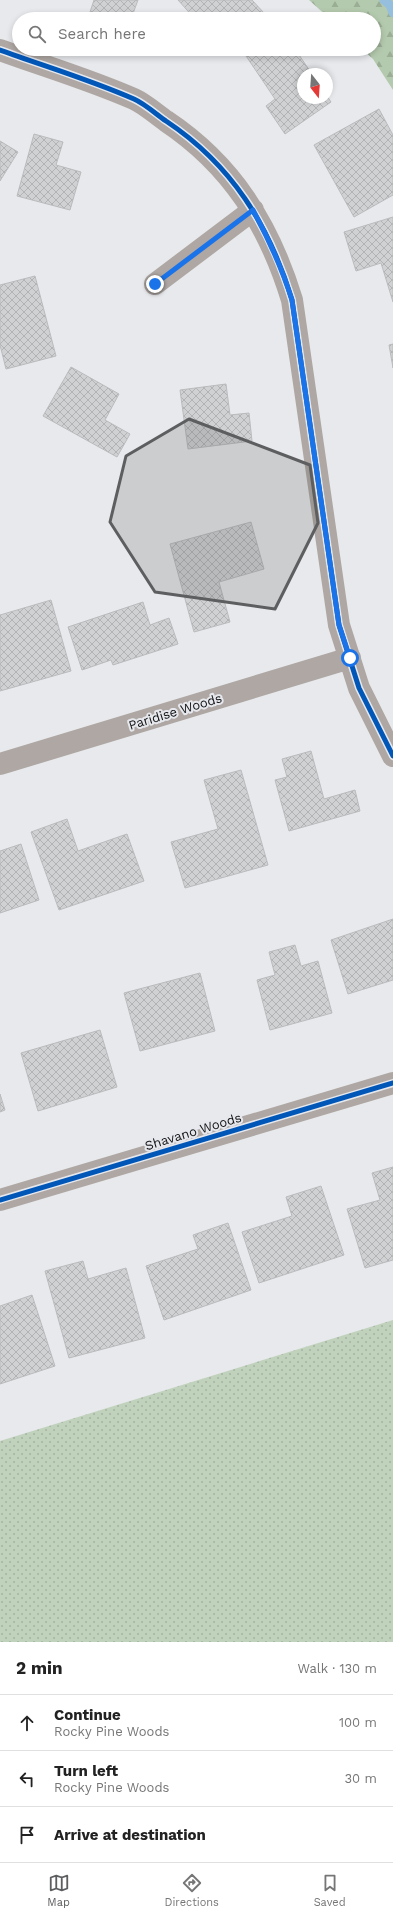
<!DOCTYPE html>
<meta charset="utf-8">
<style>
body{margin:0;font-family:"Work Sans",sans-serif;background:#f2f2f2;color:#222}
.compass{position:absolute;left:297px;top:68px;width:36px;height:36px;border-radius:50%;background:#fff;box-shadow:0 2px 6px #0003;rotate:163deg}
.stop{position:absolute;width:12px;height:12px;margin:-9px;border:3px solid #1a73e8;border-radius:50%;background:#fff}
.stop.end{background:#1a73e8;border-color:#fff;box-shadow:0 1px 4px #0008}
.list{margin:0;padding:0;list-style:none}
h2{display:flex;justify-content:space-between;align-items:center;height:52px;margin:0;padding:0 16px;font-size:17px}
h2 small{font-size:13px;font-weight:400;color:#767676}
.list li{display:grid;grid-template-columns:26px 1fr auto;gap:12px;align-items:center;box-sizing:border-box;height:56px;padding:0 16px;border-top:1px solid #e0e0e0}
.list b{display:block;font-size:15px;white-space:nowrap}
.list p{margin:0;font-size:13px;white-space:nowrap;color:#767676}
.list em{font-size:13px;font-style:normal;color:#767676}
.icon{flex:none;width:22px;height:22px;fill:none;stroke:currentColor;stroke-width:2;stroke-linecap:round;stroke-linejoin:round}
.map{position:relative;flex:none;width:393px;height:1642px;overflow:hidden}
.search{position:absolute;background:#fff;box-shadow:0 2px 6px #0003;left:12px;right:12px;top:12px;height:44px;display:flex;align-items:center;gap:10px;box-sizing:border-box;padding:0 14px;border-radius:22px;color:#767676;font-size:15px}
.sheet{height:220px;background:#fff}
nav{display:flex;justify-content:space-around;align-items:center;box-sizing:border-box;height:56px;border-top:1px solid #e0e0e0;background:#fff;font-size:11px;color:#767676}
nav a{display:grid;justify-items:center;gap:2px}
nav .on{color:#5d5e60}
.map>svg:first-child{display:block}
.grass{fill:url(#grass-dots)}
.forest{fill:url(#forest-firs)}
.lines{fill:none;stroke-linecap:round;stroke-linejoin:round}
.stream{stroke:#96bedd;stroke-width:9}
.building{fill:url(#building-cross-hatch);stroke:#babbbd}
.street{stroke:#aea7a3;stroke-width:22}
.cycleway-casing{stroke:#e6e8ed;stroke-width:8}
.cycleway{stroke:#0057b8;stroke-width:5}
.route{stroke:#1a73e8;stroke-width:5}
.marked{fill:#5d5e60;fill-opacity:0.2;stroke:#5d5e60;stroke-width:3;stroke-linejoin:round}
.labels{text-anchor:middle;stroke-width:4;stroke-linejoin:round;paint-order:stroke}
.street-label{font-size:13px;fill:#121314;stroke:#e6e8ed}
</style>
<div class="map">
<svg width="393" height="1642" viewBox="0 0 393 1642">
<defs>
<pattern id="grass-dots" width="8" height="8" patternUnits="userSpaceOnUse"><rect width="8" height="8" fill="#c0d2bc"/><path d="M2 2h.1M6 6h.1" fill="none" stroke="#a4b3a1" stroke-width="1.8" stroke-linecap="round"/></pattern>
<pattern id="forest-firs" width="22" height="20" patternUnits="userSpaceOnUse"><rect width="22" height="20" fill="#b4caae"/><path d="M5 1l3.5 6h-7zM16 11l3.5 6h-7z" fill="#9aad95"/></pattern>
<pattern id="building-cross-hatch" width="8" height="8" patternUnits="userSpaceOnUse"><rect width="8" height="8" fill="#cfd1d3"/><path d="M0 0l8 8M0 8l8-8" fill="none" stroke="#b1b3b4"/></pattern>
</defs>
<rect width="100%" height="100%" fill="#e7e9ec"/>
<!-- grass -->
<path class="grass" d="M393 1320V1642H0V1441Z"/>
<!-- forest -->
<path class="forest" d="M309 0H393V90L373 59 362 49H374V19H330Z"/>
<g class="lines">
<!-- stream -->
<path class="stream" d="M384 0 390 5 393 13"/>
</g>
<!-- building -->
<path class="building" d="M94 0H138L131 19H110L90 12Z
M178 0H252L264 13 258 19H195Z
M295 49 312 74H303V98H327V96L331 102 285 134 266 106 275 99 242 50Z
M379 109 393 135V195L354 217 314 145Z
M34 134 63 142 56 165 81 172 70 210 17 196Z
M0 141 18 152 0 181Z
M393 217V302L381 263 356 271 344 232Z
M35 276 56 356 6 369 0 345V285Z
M393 344V368L389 345Z
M71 367 119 394 105 420 130 434 117 457 43 416Z
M226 384 230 415 249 413 252 441 188 449 180 390Z
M251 522 264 569 219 582 230 622 194 632 170 544Z
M51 600 71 671 0 691V615Z
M143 602 150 625 169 618 178 644 113 665 111 660 82 670 68 627Z
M311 751 324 799 355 790 360 811 289 831 275 780 287 777 282 759Z
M241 770 268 865 185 888 171 842 218 829 204 780Z
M67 819 78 851 127 834 144 881 59 910 31 832Z
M21 844 39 900 0 913V851Z
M393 919V980L348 994 331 940Z
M295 945 301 966 318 961 332 1013 270 1030 257 980 275 975 269 952Z
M200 973 215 1031 140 1051 124 993Z
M100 1030 117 1087 38 1111 21 1053Z
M0 1094 5 1110 0 1112Z
M393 1167V1260L365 1268 347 1209 380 1200 372 1173Z
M321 1186 344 1255 259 1283 242 1232 292 1216 286 1197Z
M228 1223 251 1290 164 1320 146 1266 198 1249 193 1235Z
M83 1261 88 1279 126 1268 145 1338 69 1358 45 1271Z
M32 1295 55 1366 0 1384V1306Z"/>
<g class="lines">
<!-- street -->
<path class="street" d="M0 50C44 66 91 80 134 99 145 104 156 114 166 121 232 165 269 225 292 300L339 625 359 688 393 756
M155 284 253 210
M0 764 350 658
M0 1200 393 1083"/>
<defs>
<path id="cycleway" d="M0 50C44 66 91 80 134 99 145 104 156 114 166 121 232 165 269 225 292 300L339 625 359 688 393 756
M0 1200 393 1083"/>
</defs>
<!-- cycleway casing -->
<use href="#cycleway" class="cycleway-casing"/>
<!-- cycleway -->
<use href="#cycleway" class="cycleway"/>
</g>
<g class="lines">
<!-- route -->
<path class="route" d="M155 284 253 210C269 240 282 268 292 300L339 625 350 658"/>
</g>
<!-- marked area -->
<path class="marked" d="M189 419 310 465 318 523 275 609 155 592 110 522 126 456Z"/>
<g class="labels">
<!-- street labels -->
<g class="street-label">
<text transform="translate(175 711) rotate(-17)" y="5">Paridise Woods</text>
<text transform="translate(193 1131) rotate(-17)" y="5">Shavano Woods</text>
</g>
</g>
</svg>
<svg class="compass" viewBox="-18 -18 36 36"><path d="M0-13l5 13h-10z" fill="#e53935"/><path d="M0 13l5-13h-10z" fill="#767676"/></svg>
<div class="stop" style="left:350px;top:658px"></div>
<div class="stop end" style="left:155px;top:284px"></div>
<div class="search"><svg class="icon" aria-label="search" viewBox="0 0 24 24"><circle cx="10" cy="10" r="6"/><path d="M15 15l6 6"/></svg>Search here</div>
</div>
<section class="sheet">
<h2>2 min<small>Walk · 130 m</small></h2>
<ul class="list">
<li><svg class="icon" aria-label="ahead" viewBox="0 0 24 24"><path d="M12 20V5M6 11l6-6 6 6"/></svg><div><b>Continue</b><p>Rocky Pine Woods</p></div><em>100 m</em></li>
<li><svg class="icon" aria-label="left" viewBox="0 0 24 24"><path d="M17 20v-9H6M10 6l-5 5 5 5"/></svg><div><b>Turn left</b><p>Rocky Pine Woods</p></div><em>30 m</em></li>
<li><svg class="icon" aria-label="arrive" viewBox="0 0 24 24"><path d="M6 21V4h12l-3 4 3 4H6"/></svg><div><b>Arrive at destination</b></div></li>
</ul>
</section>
<nav>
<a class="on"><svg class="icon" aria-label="map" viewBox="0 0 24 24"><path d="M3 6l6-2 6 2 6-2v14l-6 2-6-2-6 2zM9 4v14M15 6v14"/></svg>Map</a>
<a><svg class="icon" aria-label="directions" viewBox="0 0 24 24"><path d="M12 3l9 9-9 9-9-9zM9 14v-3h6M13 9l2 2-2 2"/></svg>Directions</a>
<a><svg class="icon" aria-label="saved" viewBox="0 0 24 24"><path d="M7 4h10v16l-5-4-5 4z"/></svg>Saved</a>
</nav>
